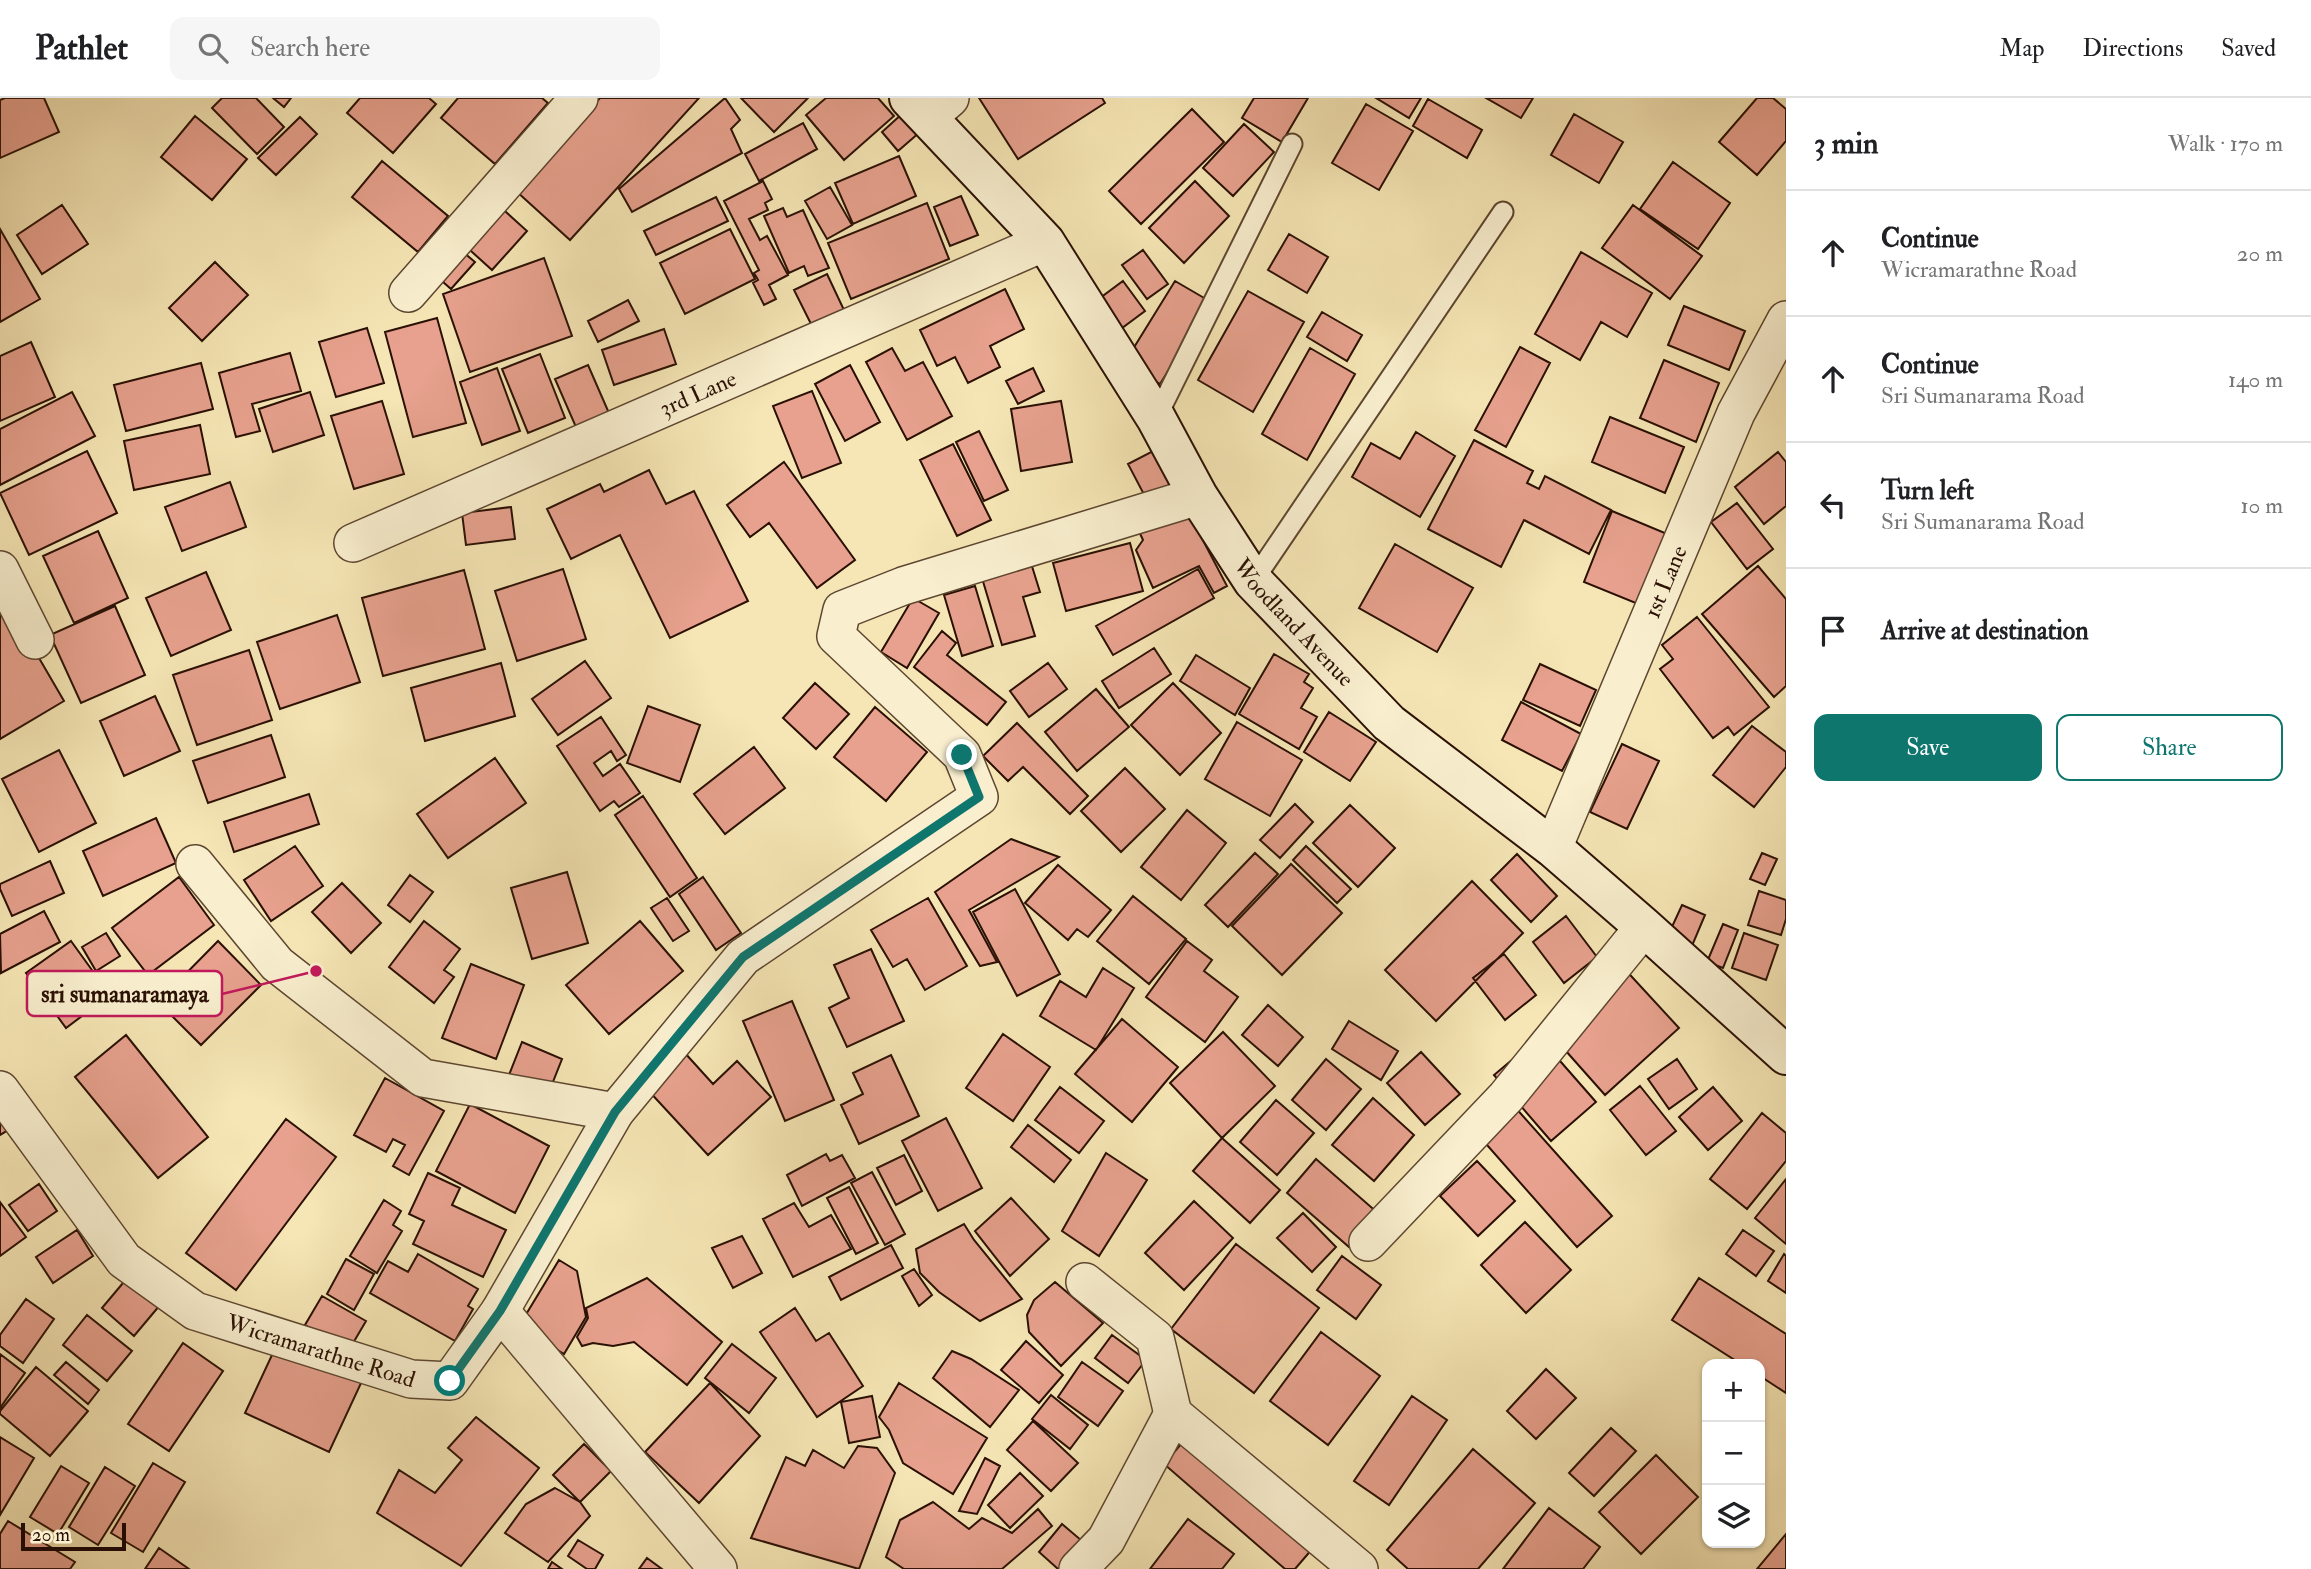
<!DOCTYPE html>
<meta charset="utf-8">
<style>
body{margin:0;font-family:"IM FELL Double Pica",serif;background:#f6f6f6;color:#202124}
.controls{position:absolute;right:21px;bottom:21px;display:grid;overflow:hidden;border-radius:14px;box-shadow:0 2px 5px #0004}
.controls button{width:63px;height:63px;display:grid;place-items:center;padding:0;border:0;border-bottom:2px solid #e0e0e0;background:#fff;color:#202124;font:35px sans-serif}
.scale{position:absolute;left:21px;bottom:18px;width:105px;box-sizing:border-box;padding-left:7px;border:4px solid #2a1004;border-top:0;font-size:19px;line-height:24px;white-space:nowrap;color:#2a1004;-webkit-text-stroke:5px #f9efcf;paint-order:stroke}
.stop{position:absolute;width:21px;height:21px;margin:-16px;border:5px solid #0f766e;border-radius:50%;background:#fff}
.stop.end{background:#0f766e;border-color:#fff;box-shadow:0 2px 7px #0008}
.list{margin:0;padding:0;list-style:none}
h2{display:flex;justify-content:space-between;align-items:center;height:91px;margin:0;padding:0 28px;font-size:30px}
h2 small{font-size:23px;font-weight:400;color:#757577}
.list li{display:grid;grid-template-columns:46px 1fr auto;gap:21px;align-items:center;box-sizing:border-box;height:126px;padding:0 28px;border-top:2px solid #e0e0e0}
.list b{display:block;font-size:26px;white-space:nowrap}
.list p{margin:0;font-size:23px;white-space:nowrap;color:#757577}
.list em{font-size:23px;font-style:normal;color:#757577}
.actions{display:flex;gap:14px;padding:21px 28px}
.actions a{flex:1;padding:16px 0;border:2px solid #0f766e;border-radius:14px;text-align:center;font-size:24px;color:#0f766e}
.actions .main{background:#0f766e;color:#fff}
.icon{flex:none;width:38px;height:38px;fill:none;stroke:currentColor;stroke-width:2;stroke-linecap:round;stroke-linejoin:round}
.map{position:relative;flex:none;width:1786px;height:1471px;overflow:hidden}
header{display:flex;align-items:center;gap:42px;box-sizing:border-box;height:98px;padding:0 35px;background:#fff;border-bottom:2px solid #e0e0e0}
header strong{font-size:33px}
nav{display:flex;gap:38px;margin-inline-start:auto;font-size:24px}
.search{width:490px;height:63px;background:#f6f6f6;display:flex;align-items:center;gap:18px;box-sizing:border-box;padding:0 24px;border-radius:14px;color:#757577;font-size:26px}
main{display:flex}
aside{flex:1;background:#fff}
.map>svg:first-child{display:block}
.building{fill:#e7a18e;stroke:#2a1004;stroke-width:2}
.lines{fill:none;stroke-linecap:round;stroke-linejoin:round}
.lane-casing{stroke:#5d4630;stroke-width:23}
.street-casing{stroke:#5d4630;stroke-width:40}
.secondary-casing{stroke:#2a1004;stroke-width:42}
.lane{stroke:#f9efcf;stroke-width:19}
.street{stroke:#f9efcf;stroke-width:37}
.secondary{stroke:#f9efcf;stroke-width:38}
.route{stroke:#0f766e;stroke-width:9}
.labels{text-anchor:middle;stroke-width:6;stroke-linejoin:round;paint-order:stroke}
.street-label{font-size:23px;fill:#2a1004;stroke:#f9efcf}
.leader{fill:none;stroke:#c2185b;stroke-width:2.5}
.callout-dot{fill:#c2185b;stroke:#f9efcf;stroke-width:2.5}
.callout{fill:#f9efcf;stroke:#c2185b;stroke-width:2.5}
.callout-label{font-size:24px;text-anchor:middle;font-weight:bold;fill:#2a1004}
</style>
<header>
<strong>Pathlet</strong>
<div class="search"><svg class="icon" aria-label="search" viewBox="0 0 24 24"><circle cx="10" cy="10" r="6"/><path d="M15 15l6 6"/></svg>Search here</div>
<nav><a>Map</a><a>Directions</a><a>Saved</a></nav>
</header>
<main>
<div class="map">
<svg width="1786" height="1471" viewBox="0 0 1786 1471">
<rect width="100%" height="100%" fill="#f6e6b5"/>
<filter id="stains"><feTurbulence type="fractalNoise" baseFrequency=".00286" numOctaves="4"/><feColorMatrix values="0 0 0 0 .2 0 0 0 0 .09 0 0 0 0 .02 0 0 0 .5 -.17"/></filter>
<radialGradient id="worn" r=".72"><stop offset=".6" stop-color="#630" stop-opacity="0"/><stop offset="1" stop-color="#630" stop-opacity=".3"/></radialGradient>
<!-- building -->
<path class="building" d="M5 0H44L59 34 0 60V2Z
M222 0H256L284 29 257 56 212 10Z
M273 0H291L284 9Z
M360 0H429L436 6 393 55 347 15Z
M458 0H542L548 5 495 66 441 20Z
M600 0H699L570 142 516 93Z
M725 0 740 22 731 31 742 55 632 114 619 91Z
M741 0H808L774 34Z
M826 0H878L894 18 844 62 806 17Z
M979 0H1102L1105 5 1018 61Z
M1254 0H1308L1282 44 1242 20Z
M1376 0H1421L1409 20Z
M1486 0H1533L1521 20Z
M1757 0H1773L1786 11V43L1757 77 1719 44Z
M1428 1 1482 32 1467 60 1413 28Z
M1366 6 1413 33 1379 92 1332 65Z
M1192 11 1224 44 1141 126 1109 93Z
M903 15 920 34 898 53 882 34Z
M1574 16 1623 44 1599 85 1551 57Z
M195 18 247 61 212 102 161 59Z
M300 19 317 36 276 77 258 60Z
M803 25 817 51 759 83 745 56Z
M1244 26 1274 54 1233 98 1203 70Z
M899 58 916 98 853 126 835 85Z
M382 63 448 118 418 154 352 99Z
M1673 64 1730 105 1698 151 1640 111Z
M763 83 772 101 765 105 768 112 749 121 760 142 767 138 788 177 769 187 776 201 764 207 753 185 758 182 754 175 759 172 724 103Z
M1195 83 1229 118 1184 165 1149 130Z
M830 89 852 127 827 141 805 103Z
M961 98 978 137 950 148 934 109Z
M716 99 728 123 656 157 644 133Z
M496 105 527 133 492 172 461 144Z
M927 105 949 161 851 201 828 145Z
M62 107 88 146 42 176 17 137Z
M1633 107 1702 158 1670 201 1602 150Z
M783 110 787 119 803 112 829 170 808 178 804 168 789 175 764 118Z
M0 131 40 201 0 224Z
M730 131 755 181 685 216 660 165Z
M1289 136 1328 159 1307 195 1268 172Z
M457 149 475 164 451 191 434 176Z
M1143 152 1168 186 1147 201 1122 167Z
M1581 154 1652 195 1627 239 1601 224 1580 262 1535 236Z
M544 160 572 238 470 274 443 196Z
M215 164 248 197 202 243 169 210Z
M827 176 844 212 812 228 794 192Z
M1123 183 1145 213 1118 233 1096 203Z
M1175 183 1211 204 1160 286 1125 264Z
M1005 191 1024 231 990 248 1000 269 968 285 955 259 937 268 920 232Z
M1248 193 1304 224 1253 314 1198 282Z
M628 202 639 223 598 244 588 223Z
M1684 208 1745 233 1729 272 1668 247Z
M1322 214 1362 237 1347 263 1307 239Z
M437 220 466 325 413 339 385 234Z
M367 230 384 285 336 299 319 244Z
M664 231 676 266 614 287 602 252Z
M31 244 55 299 0 323V258Z
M1520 249 1550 265 1506 349 1475 332Z
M892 250 905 273 923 264 952 318 907 342 866 264Z
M1310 250 1355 276 1307 362 1262 336Z
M290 255 301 293 252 306 260 333 236 339 219 275Z
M540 256 565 320 528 335 502 271Z
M1664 262 1719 285 1696 344 1640 320Z
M201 265 213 311 126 333 114 287Z
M588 267 612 322 579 336 555 281Z
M850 267 880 324 845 343 815 286Z
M497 270 520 333 482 347 460 284Z
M1033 270 1044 293 1018 306 1006 283Z
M812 293 841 365 802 380 773 308Z
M72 294 95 338 0 387V331Z
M310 294 324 337 273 354 259 311Z
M382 303 404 376 354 391 331 318Z
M1061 303 1072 364 1021 373 1011 311Z
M1610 319 1684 349 1665 395 1592 364Z
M200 327 210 376 134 392 124 343Z
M979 333 1008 392 984 403 956 344Z
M1416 334 1455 358 1420 419 1352 379 1371 345 1400 361Z
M1474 342 1533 373 1527 385 1539 391 1545 378 1611 412 1589 456 1524 422 1501 469 1428 431Z
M953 346 991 422 957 438 920 362Z
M1155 352 1177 393 1150 408 1128 366Z
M87 353 117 415 29 457 0 395Z
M1778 354 1786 364V408L1764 426 1735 389Z
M784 364 855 462 817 490 769 425 750 439 727 407Z
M649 372 666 406 694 393 748 503 670 540 620 437 571 461 547 411 600 386 604 394Z
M230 384 246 429 182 453 165 409Z
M1737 405 1773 451 1747 471 1711 424Z
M511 409 515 441 466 447 462 415Z
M1187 412 1227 488 1214 495 1199 468 1153 490 1136 452 1143 442 1137 429Z
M1612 413 1672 438 1643 508 1584 484Z
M98 433 128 500 74 525 43 458Z
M1130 445 1143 493 1066 513 1053 465Z
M1395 446 1473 490 1437 554 1359 510Z
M1031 465 1040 494 1023 499 1035 538 1002 547 982 480Z
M1758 468 1786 501V588L1774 599 1702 516Z
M563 471 586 541 517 563 495 493Z
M1198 471 1214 500 1113 557 1096 528Z
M464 472 485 551 383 578 362 500Z
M206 474 231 532 171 558 146 500Z
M975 488 993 548 962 558 944 497Z
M0 493 64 603 0 641Z
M913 500 939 515 907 570 881 554Z
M115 508 145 577 81 605 50 537Z
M337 517 360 584 280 611 257 544Z
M1697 519 1769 609 1734 637 1728 629 1713 640 1660 571 1673 561 1662 547Z
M942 533 956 545 947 557 1006 604 987 627 914 569Z
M1154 550 1171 576 1119 610 1102 583Z
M249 552 272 622 197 647 173 577Z
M1274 556 1309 576 1304 584 1313 590 1301 610 1317 619 1299 651 1239 616Z
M1196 557 1250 590 1235 617 1180 583Z
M585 563 611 600 558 637 532 601Z
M501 565 515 618 425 643 411 590Z
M1048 565 1067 591 1029 619 1010 593Z
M1540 566 1596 592 1580 628 1523 602Z
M815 585 849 616 816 651 783 620Z
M1173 585 1221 635 1180 677 1131 627Z
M1096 591 1129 629 1077 673 1045 634Z
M155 598 180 653 124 678 100 623Z
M1521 604 1581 636 1562 673 1502 642Z
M648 608 700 627 680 684 627 665Z
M875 609 927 654 886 703 834 659Z
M1329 614 1376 644 1350 683 1304 654Z
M601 619 626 657 617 663 611 653 594 665 603 678 620 666 640 695 619 709 614 703 600 713 557 648Z
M1237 624 1302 662 1270 718 1205 681Z
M1017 625 1088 698 1070 716 1023 669 1008 683 983 658Z
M1752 628 1786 654V669L1754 709 1713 677Z
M271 637 285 679 208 705 193 663Z
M1622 646 1659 663 1627 731 1590 714Z
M754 649 785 690 725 736 694 696Z
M59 652 96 725 39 754 2 681Z
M495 660 526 705 448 760 417 716Z
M1125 670 1165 711 1121 754 1081 713Z
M309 696 319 726 234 754 224 724Z
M643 698 697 780 670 799 615 717Z
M1295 706 1313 724 1280 760 1260 742Z
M1350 707 1395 750 1358 789 1313 745Z
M1187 712 1226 745 1181 802 1141 769Z
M156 720 176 765 103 798 83 753Z
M1011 741 1059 759 969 812 997 864 980 868 935 794Z
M295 748 323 788 271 823 244 782Z
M1306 748 1351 791 1337 805 1293 762Z
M1255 755 1278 776 1228 829 1205 807Z
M1762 755 1777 761 1765 787 1750 781Z
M1517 756 1557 798 1531 824 1491 782Z
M50 763 64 795 12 818 0 791V786Z
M1291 766 1342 815 1282 877 1232 828Z
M1058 767 1111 812 1088 839 1077 831 1068 842 1025 805Z
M567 774 588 845 532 861 511 790Z
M410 777 433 794 410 824 388 807Z
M179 779 214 827 148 877 112 830Z
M703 779 741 835 716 852 679 796Z
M1472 783 1523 835 1436 923 1385 872Z
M342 785 381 825 351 855 312 814Z
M1015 791 1060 876 1017 898 973 814Z
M1759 793 1786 802V821L1781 837 1748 827Z
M1133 798 1186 841 1149 886 1097 843Z
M667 800 689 833 673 843 651 810Z
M928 800 967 868 925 892 907 861 893 869 871 832Z
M1682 807 1705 817 1689 855 1665 844Z
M44 813 60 844 1 875 0 836Z
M1566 818 1597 859 1564 885 1533 844Z
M424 823 460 851 444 872 454 879 434 905 389 869Z
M640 823 683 873 609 936 566 887Z
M1723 826 1738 832 1723 870 1707 864Z
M106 835 120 858 96 873 82 849Z
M1744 835 1778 847 1766 882 1732 870Z
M71 843 110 897 66 930 26 875Z
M218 843 261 887 201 947 158 904Z
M1187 843 1212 862 1204 873 1238 899 1205 944 1146 899Z
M871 851 904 923 847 949 829 910 849 900 834 867Z
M1504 856 1536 897 1505 922 1473 880Z
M471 866 524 887 496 961 442 940Z
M1621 867 1679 930 1605 997 1549 934Z
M1103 870 1134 890 1096 952 1040 918 1060 883 1086 899Z
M792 903 834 1002 785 1023 743 923Z
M1268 907 1303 939 1278 968 1242 937Z
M1122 921 1178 969 1132 1024 1075 976Z
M1349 923 1398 953 1381 982 1332 951Z
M1223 934 1275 988 1222 1040 1170 985Z
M1003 936 1050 969 1013 1023 966 990Z
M126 937 208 1039 158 1080 75 979Z
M1539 939 1596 1004 1551 1043 1494 977Z
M522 944 562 961 545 1004 505 987Z
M684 954 713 986 737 963 771 999 708 1057 646 990Z
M1421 954 1460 996 1425 1027 1387 985Z
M891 957 919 1018 859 1046 841 1007 863 996 853 975Z
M1326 961 1361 991 1326 1032 1292 1002Z
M1677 961 1697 991 1669 1011 1648 981Z
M385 980 444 1013 409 1077 393 1068 405 1047 393 1041 386 1054 354 1037Z
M1640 988 1676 1033 1646 1057 1610 1012Z
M1060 989 1104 1023 1079 1055 1035 1022Z
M1713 989 1742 1023 1708 1052 1679 1019Z
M1506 999 1612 1118 1577 1149 1472 1030Z
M1373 1000 1414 1037 1374 1083 1332 1047Z
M1276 1002 1314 1035 1277 1077 1240 1044Z
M470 1006 549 1048 515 1115 436 1073Z
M1762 1015 1786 1035V1063L1747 1111 1710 1081Z
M0 1016 10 1031 0 1037Z
M946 1020 982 1090 938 1113 902 1043Z
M286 1021 336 1059 236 1192 186 1155Z
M1028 1027 1071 1062 1054 1084 1011 1049Z
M1222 1040 1280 1092 1250 1125 1193 1073Z
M1106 1055 1147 1082 1099 1158 1062 1133Z
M826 1056 830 1063 842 1057 855 1080 802 1108 787 1077Z
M904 1057 922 1093 896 1107 877 1070Z
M1316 1061 1379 1116 1349 1149 1287 1095Z
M1477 1063 1515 1103 1478 1138 1440 1098Z
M872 1074 905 1136 885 1147 851 1085Z
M428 1075 460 1090 452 1107 506 1132 483 1179 413 1146 424 1123 409 1116Z
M1786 1081V1146L1755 1120Z
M39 1086 57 1113 28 1133 9 1107Z
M849 1089 878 1145 856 1156 827 1100Z
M1011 1100 1049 1141 1010 1178 975 1133Z
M384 1102 401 1113 393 1127 402 1133 377 1175 350 1158Z
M1194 1103 1233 1140 1184 1192 1145 1155Z
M0 1104 26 1139 0 1158Z
M794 1105 809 1129 831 1117 851 1151 793 1179 763 1121Z
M1303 1115 1336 1149 1312 1174 1277 1140Z
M1525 1124 1571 1172 1526 1215 1481 1167Z
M964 1126 974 1142 1022 1201 980 1223 939 1194 920 1175 916 1151Z
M77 1132 93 1158 53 1185 36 1159Z
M1743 1132 1774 1153 1756 1178 1726 1156Z
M742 1138 762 1175 733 1190 712 1150Z
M1236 1146 1319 1210 1254 1295 1171 1231Z
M891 1147 903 1170 841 1202 829 1179Z
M418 1156 478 1191 468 1208 473 1211 455 1243 370 1195 388 1163 408 1174Z
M1784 1156 1786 1158V1195L1768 1183Z
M1342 1158 1381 1187 1356 1221 1317 1192Z
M346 1161 374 1176 354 1212 327 1196Z
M559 1162 577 1173 586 1219 564 1256 519 1228Z
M914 1171 932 1197 919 1208 902 1178Z
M128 1179 160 1207 134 1238 102 1210Z
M647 1180 722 1244 687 1287 634 1244 613 1248 593 1245 582 1248 577 1239 588 1220 586 1210Z
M1699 1180 1786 1236V1295L1760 1278V1266H1741L1672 1222Z
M1055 1184 1103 1225 1061 1268 1029 1234 1027 1217 1034 1202Z
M322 1198 366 1223 349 1252 305 1227Z
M26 1201 54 1221 23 1265 0 1248V1237Z
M795 1210 816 1243 829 1235 863 1288 817 1319 760 1234Z
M87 1217 132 1253 107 1283 63 1247Z
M1321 1234 1380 1278 1328 1347 1270 1303Z
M1112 1237 1146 1262 1128 1285 1095 1260Z
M1026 1243 1063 1277 1039 1305 1001 1272Z
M278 1244 362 1283 329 1354 245 1315Z
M183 1245 223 1273 169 1353 128 1326Z
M732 1246 776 1280 749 1315 705 1280Z
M952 1253 971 1261 1019 1292 990 1329 933 1280Z
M0 1256 25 1275 0 1310Z
M66 1264 99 1292 88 1306 54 1277Z
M1082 1264 1123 1293 1098 1328 1058 1299Z
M36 1269 88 1313 50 1358 0 1316V1313Z
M1546 1271 1576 1300 1536 1341 1507 1313Z
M710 1285 760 1338 699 1405 645 1354Z
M899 1285 987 1340 953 1396 903 1365 889 1332 879 1319Z
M1051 1297 1088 1327 1070 1351 1032 1321Z
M872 1298 880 1339 849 1345 841 1304Z
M1412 1298 1447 1322 1389 1407 1354 1383Z
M476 1319 539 1370 461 1468 377 1415 399 1372 435 1395 462 1362 448 1350Z
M1033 1323 1078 1365 1051 1393 1007 1352Z
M1611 1330 1636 1353 1594 1398 1569 1375Z
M0 1339 34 1360 0 1417Z
M1187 1339 1313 1450 1295 1471H1285L1164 1366Z
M584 1346 611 1373 580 1404 553 1377Z
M858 1348 877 1350 895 1375 859 1471 751 1440 786 1359 805 1368 813 1352 844 1370Z
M1473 1351 1535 1405 1478 1471H1408L1387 1452Z
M1656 1357 1698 1399 1641 1456 1599 1414Z
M985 1360 1000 1368 977 1416 959 1413Z
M153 1365 185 1384 143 1454 111 1435Z
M61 1368 89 1385 58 1436 30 1419Z
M105 1369 135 1388 98 1447 69 1429Z
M1020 1375 1043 1398 1010 1430 988 1407Z
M555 1390 580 1404 590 1418 548 1464 505 1435 526 1406Z
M933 1404 969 1431 982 1420 1012 1435 1038 1411 1052 1428 1002 1471H904L886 1459 900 1422Z
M1549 1410 1600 1449 1583 1471H1503Z
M1188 1421 1234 1456 1222 1471H1150Z
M8 1423 75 1464 70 1471H0V1436Z
M1062 1426 1088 1448 1069 1471H1058L1039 1454Z
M1786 1436V1471H1757Z
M578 1442 603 1457 595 1471H587L568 1458Z
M159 1450 189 1471H145Z
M647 1460 662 1471H639Z
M552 1464 562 1471H548Z"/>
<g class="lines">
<defs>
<path id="lane" d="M1156 320 1292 46
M1253 483 1503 114"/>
<g id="street">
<path d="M928 19 950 0"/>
<path d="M408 195 579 0"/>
<path id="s1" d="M353 445 1045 144"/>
<path d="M0 472 35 542"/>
<path id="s2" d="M1553 750 1736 315 1786 222"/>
<path d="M195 766 277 866 423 980 615 1014"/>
<path id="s3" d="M0 992 124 1162 195 1213 411 1281 450 1283 500 1213 718 1471"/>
<path d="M1368 1144 1506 999 1644 829"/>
<path d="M1085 1184 1155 1240 1173 1316"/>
<path d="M500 1213 615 1014 743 859 979 699 962 657 836 538 842 512 903 488 1198 398"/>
<path d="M1078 1471 1106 1442 1173 1316 1359 1471"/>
</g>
<g id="secondary">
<path id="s4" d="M909 0 1045 144 1156 320 1198 398 1253 483 1389 625 1553 750 1644 829 1786 957"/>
</g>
</defs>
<!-- lane casing -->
<use href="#lane" class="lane-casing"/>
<!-- street casing -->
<use href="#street" class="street-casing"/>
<!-- secondary casing -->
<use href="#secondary" class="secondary-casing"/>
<!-- lane -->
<use href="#lane" class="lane"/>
<!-- street -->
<use href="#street" class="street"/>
<!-- secondary -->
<use href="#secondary" class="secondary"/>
</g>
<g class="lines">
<!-- route -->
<path class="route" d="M450 1283 500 1213 615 1014 743 859 979 699 962 657"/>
</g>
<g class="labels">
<!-- street labels -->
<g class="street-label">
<text dy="8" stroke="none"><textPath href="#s1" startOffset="376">3rd Lane</textPath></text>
<text dy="8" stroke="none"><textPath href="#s2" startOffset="289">1st Lane</textPath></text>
<text dy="8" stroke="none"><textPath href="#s4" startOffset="654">Woodland Avenue</textPath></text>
<text dy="8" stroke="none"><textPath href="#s3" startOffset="430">Wicramarathne Road</textPath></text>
</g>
</g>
<!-- callouts -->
<path class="leader" d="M316 873L222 896"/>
<circle class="callout-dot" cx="316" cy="873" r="7"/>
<rect class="callout" x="27" y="873" width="195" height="45" rx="7"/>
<g class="callout-label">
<text x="125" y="904">sri sumanaramaya</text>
</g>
<rect width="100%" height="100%" filter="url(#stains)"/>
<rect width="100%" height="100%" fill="url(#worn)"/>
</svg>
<div class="controls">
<button>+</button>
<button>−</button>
<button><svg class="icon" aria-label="layers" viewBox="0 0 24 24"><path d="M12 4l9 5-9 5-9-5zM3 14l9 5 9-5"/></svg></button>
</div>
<div class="scale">20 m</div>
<div class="stop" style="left:450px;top:1283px"></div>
<div class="stop end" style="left:962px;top:657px"></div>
</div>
<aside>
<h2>3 min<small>Walk · 170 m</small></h2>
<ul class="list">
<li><svg class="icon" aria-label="ahead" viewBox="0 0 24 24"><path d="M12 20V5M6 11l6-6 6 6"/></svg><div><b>Continue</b><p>Wicramarathne Road</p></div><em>20 m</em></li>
<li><svg class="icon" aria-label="ahead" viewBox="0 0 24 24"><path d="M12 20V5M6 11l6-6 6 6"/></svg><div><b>Continue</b><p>Sri Sumanarama Road</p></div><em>140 m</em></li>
<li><svg class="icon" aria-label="left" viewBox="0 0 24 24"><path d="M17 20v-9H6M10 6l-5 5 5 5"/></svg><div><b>Turn left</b><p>Sri Sumanarama Road</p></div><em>10 m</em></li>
<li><svg class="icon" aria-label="arrive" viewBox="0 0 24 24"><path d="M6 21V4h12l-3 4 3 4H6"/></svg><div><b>Arrive at destination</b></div></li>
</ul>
<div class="actions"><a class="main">Save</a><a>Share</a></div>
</aside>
</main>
